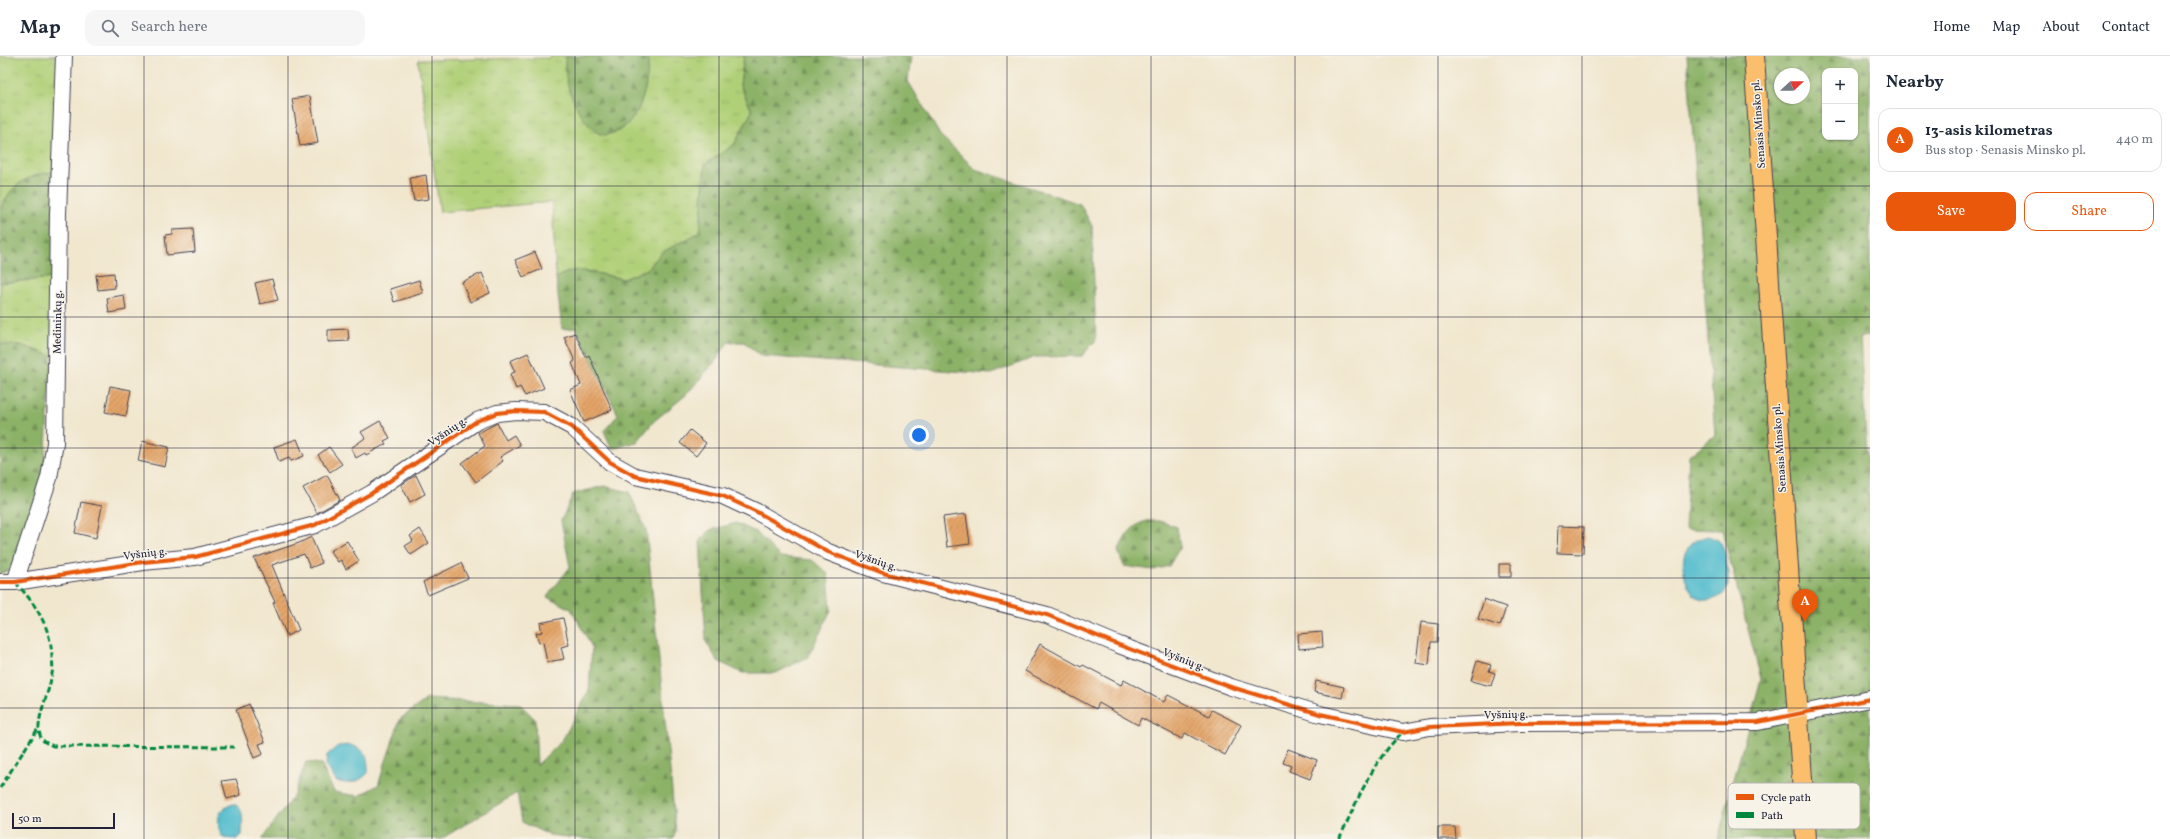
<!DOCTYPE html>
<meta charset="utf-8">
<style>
body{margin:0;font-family:Vollkorn,serif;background:#f6f6f7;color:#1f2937}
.controls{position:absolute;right:12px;top:12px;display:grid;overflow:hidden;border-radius:8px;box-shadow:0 1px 3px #0004}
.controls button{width:36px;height:36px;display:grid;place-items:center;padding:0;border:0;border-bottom:1px solid #e0e1e3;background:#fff;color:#1f2937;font:20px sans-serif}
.compass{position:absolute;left:1774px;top:12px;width:36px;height:36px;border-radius:50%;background:#fff;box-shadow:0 1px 3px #0004;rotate:68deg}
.scale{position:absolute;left:12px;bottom:10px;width:103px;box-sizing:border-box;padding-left:4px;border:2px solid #22223b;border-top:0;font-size:11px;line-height:14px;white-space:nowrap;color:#22223b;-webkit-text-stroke:3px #f7f3e8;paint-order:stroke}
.you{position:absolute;left:919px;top:379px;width:14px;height:14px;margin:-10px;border:3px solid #fff;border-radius:50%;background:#1a73e8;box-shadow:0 0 0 6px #1a73e833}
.badge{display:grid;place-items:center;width:26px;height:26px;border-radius:50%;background:#ea580c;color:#fff;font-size:13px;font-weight:700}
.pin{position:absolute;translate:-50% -33px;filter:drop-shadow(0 1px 2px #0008)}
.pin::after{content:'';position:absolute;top:21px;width:14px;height:12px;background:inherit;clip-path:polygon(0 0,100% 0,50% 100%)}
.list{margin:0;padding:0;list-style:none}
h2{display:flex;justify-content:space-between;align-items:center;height:52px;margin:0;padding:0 16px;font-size:17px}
h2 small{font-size:13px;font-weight:400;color:#747a83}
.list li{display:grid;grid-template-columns:26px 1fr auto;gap:12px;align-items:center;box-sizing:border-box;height:64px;margin:0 8px 8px;padding:0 8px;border:1px solid #e0e1e3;border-radius:12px}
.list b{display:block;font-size:15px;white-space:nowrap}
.list p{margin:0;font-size:13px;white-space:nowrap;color:#747a83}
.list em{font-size:13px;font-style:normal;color:#747a83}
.actions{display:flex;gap:8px;padding:12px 16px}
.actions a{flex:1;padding:9px 0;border:1px solid #ea580c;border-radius:12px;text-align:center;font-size:14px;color:#ea580c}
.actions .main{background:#ea580c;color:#fff}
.icon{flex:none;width:22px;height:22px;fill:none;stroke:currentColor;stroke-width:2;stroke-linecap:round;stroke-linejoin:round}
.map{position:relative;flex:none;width:1870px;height:783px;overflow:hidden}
header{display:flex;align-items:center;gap:24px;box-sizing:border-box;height:56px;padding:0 20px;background:#fff;border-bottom:1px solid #e0e1e3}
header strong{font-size:19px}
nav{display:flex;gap:22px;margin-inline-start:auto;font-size:14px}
.search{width:280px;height:36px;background:#f6f6f7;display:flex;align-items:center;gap:10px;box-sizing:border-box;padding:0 14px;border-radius:12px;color:#747a83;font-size:15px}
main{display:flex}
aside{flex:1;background:#fff}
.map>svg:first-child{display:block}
.grass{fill:url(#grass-tufts);stroke:#69795a}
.forest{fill:url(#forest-firs);stroke:#576a52;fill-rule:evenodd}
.water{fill:#51bccd;stroke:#3a6f84}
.building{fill:url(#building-hatch)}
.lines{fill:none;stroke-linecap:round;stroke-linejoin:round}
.minor-casing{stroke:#414051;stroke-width:18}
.major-casing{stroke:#414051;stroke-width:22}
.minor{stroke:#fff;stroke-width:16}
.major{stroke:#fabe6d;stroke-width:20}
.quiet{stroke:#00873e;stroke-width:3;stroke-dasharray:6 3;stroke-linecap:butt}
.cycleway-casing{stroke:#f7f3e8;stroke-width:6}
.cycleway{stroke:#e8590c;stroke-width:4}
.grid{fill:none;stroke:#22223b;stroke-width:1;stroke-opacity:0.55}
.labels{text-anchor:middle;stroke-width:3;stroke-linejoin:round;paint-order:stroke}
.street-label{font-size:11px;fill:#22223b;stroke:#f7f3e8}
.key{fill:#f7f3e8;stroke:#b7b4b4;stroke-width:1}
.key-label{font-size:11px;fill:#22223b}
</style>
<header>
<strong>Map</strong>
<div class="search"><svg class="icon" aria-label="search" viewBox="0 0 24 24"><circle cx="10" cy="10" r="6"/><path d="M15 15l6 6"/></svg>Search here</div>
<nav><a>Home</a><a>Map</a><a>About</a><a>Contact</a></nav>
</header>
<main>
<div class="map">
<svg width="1870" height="783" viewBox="0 0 1870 783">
<defs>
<pattern id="grass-tufts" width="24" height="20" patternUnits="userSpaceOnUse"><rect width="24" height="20" fill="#b0d078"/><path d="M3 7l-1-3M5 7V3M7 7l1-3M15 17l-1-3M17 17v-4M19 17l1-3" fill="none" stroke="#97b269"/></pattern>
<pattern id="forest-firs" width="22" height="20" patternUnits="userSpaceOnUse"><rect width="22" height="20" fill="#8cb268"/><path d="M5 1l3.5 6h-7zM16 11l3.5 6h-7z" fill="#729057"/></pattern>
<pattern id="building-hatch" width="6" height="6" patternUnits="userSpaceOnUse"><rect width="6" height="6" fill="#e4a468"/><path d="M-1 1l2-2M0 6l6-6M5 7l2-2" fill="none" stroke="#b88557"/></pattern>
</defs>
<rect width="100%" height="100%" fill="#f7f3e8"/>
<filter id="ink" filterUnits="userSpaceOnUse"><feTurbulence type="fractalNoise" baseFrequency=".025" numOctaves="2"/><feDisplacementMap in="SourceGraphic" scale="8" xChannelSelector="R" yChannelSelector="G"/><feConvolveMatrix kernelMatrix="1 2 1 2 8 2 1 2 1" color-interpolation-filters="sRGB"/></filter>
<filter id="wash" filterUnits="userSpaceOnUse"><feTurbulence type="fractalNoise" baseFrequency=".012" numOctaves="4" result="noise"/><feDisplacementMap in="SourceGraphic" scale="16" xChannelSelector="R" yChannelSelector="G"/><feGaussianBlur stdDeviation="0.9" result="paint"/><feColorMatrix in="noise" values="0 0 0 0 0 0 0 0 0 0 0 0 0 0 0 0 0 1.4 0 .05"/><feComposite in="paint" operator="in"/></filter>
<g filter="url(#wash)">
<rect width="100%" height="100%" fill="#f1e7cf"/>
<!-- grass -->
<path class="grass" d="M0 0H59L53 116C26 120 8 129 0 157Z
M550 0H566L601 78C640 79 647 31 649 0H744L740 29 752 55 734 89 705 108 700 176 661 197 648 213 623 223 591 216 563 218 556 222 552 146 440 156 418 4 549 2Z
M53 222 52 300 21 290 0 288V227Z"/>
<!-- forest -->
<path class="forest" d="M566 0H649C647 27 644 61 617 75 612 78 605 80 600 78 579 68 560 21 566 0Z
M744 0H911L908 25 940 79 975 113 1080 148 1092 170 1096 284 1082 300 1035 301 991 318 761 300 744 286H728L717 303 686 339 654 365 637 386 612 393 604 375 618 359 576 272 562 273 556 222 563 218 576 214 591 216 623 223 648 213 661 197 700 176 705 108 734 89 752 55 740 29Z
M1687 0H1870V280L1860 281 1870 452V783H1718L1761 623 1722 474 1685 473 1689 400 1715 379ZM1825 15H1855V81H1825ZM1780 18H1804V42H1780Z
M53 116V222L0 227V157C8 129 26 120 53 116Z
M0 288 21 289 52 300 45 404 32 455 13 512 0 518Z
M604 430 629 436 646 473 676 775 673 783H587L549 779 522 766 517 737 441 783H262L294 739 306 706 321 708 334 736 358 740 378 729 400 663 427 643 520 648 535 663 537 709 563 683 589 634 592 591 571 553 547 541 570 511 561 465 573 438Z
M1146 465H1159L1177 471 1180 491 1169 510 1153 514 1124 510 1118 495C1125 481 1130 470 1146 465Z
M736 467 756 476 780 501 812 504 828 518 831 554 808 601 776 617H742L718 605 706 586 700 484 710 474Z"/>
<!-- water -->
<path class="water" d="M1708 480C1713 482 1718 483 1721 487 1726 494 1730 525 1727 533 1723 541 1712 545 1703 544 1686 542 1679 507 1686 495 1691 485 1698 483 1708 480Z
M350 689C367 694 368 700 368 717 358 727 349 729 336 725L326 709 327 699 338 690Z
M233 748C246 752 242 767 242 779L237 783 223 782C216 767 215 754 233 748Z"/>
<g id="blocks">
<!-- building -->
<path class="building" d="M310 40 318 87 300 90 292 43Z
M426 119 429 143 414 145 410 122Z
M193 173 195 196 167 199 165 179 172 178V174Z
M535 196 542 213 523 221 515 204Z
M114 217 115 232 98 234 96 219Z
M482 217 490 237 470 246 462 226Z
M272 223 278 244 260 248 255 227Z
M419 224 423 237 394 246 390 233Z
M124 239 126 254 109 257 107 242Z
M348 273 349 285 328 286V274Z
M575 277 586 301 589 299 612 354 584 366 570 334 581 329 572 307 575 305 564 281Z
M528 297 544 332 525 340 520 331 516 333 510 318 515 316 510 305Z
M110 330 131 334 126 360 105 356Z
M380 365 390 382 384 385 386 388 366 399 365 397 356 402 351 392 365 382 361 376Z
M497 367 506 384 514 379 520 389 500 401 503 405 476 426 462 407 485 390 478 377Z
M690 374 706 387 696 400 680 387Z
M297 383 304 400 291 405 289 402 279 406 274 391Z
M142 385 169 391 165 411 138 405Z
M329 391 342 408 330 416 318 399Z
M327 419 340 444 317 457 303 432Z
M416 419 425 438 410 446 401 429Z
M81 446 102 450 96 482 75 477Z
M966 458 970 488 947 491 943 461Z
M1558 470 1584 471 1583 498 1557 497Z
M420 473 429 487 411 499 405 490 413 485 410 480Z
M311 481 322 507 310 512 304 498 272 509 299 574 287 580 273 547 275 546 254 502 299 487Z
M347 485 359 505 346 513 341 504 338 506 330 495Z
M461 507 468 522 428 539 423 526Z
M1499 508H1511V521H1499Z
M1484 543 1506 551 1500 570 1478 563Z
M563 562 569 589 561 591 564 603 547 606 543 586 539 587 536 577 542 576 540 567Z
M1421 566 1438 568 1437 586H1431L1429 609 1416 607Z
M1322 576 1323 591 1299 593 1298 578Z
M1040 588 1081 611 1083 609 1121 629 1124 624 1164 646 1168 639 1209 660 1212 654 1241 669 1225 699 1185 677 1182 683 1141 662 1138 669 1099 647 1096 653 1025 615Z
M1477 605 1491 609 1489 615 1495 617 1491 630 1471 625Z
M1316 625 1344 631 1342 642 1314 636Z
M249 648 265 686 259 688 263 698 254 702 236 654Z
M1288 693 1317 704 1310 723 1289 715 1291 710 1283 707Z
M236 723 241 739 227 743 222 725Z
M1438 771H1455L1456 783H1438Z"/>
</g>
</g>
<g filter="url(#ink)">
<use href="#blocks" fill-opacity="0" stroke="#414051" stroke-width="1"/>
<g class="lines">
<defs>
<path id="minor" d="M0 526H15L143 506 195 501 315 469 372 437 477 365 497 357 516 355 544 356 572 371 610 406 635 420 723 440 757 456 828 496 883 517 1047 559 1119 589 1231 631 1320 658 1403 676 1430 671 1520 667 1758 666 1870 643
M15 526 49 422 55 387 58 158 64 0"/>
<path id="major" d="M1754 0 1806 783"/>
</defs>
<!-- minor casing -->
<use href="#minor" class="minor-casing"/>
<!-- major casing -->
<use href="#major" class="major-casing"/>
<!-- minor -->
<use href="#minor" class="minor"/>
<!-- major -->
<use href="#major" class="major"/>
<!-- quiet -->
<path class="quiet" d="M15 526C35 547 51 571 52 601 53 608 53 616 51 622 49 638 35 664 40 679 42 686 47 687 53 690L234 691
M0 732 39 671
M1339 783C1357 746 1372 705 1403 676"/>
<defs>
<path id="cycleway" d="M0 526H15L143 506 195 501 315 469 372 437 477 365 497 357 516 355 544 356 572 371 610 406 635 420 723 440 757 456 828 496 883 517 1047 559 1119 589 1231 631 1320 658 1403 676 1430 671 1520 667 1758 666 1870 643"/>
</defs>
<!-- cycleway casing -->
<use href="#cycleway" class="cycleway-casing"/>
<!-- cycleway -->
<use href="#cycleway" class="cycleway"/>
</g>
</g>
<!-- grid -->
<path class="grid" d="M144 0V783M288 0V783M432 0V783M575 0V783M719 0V783M863 0V783M1007 0V783M1151 0V783M1295 0V783M1438 0V783M1582 0V783M1726 0V783M0 130H1870M0 261H1870M0 392H1870M0 522H1870M0 652H1870"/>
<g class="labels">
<!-- street labels -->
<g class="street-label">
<text transform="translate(1758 68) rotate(-94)" y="4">Senasis Minsko pl.</text>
<text transform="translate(57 266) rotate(-89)" y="4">Medininkų g.</text>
<text transform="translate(447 375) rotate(-34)" y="4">Vyšnių g.</text>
<text transform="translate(1779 392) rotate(-94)" y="4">Senasis Minsko pl.</text>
<text transform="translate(145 497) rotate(-7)" y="4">Vyšnių g.</text>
<text transform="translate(876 504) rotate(19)" y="4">Vyšnių g.</text>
<text transform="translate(1184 603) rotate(21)" y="4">Vyšnių g.</text>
<text transform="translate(1506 658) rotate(-1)" y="4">Vyšnių g.</text>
</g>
</g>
<!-- legend -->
<rect x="1728" y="727" width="132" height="46" rx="6" class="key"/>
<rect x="1736" y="738" width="18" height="6" fill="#e8590c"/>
<rect x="1736" y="756" width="18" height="6" fill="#00873e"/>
<g class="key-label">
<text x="1761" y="745">Cycle path</text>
<text x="1761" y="763">Path</text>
</g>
</svg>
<div class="controls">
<button>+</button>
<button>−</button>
</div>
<svg class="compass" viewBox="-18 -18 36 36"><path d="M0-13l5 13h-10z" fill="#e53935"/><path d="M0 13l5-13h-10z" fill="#747a83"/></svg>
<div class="scale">50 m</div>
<div class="you"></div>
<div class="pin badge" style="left:1805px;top:566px">A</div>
</div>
<aside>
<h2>Nearby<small></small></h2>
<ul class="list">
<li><span class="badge">A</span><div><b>13-asis kilometras</b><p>Bus stop · Senasis Minsko pl.</p></div><em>440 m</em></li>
</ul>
<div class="actions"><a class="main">Save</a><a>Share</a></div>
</aside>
</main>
